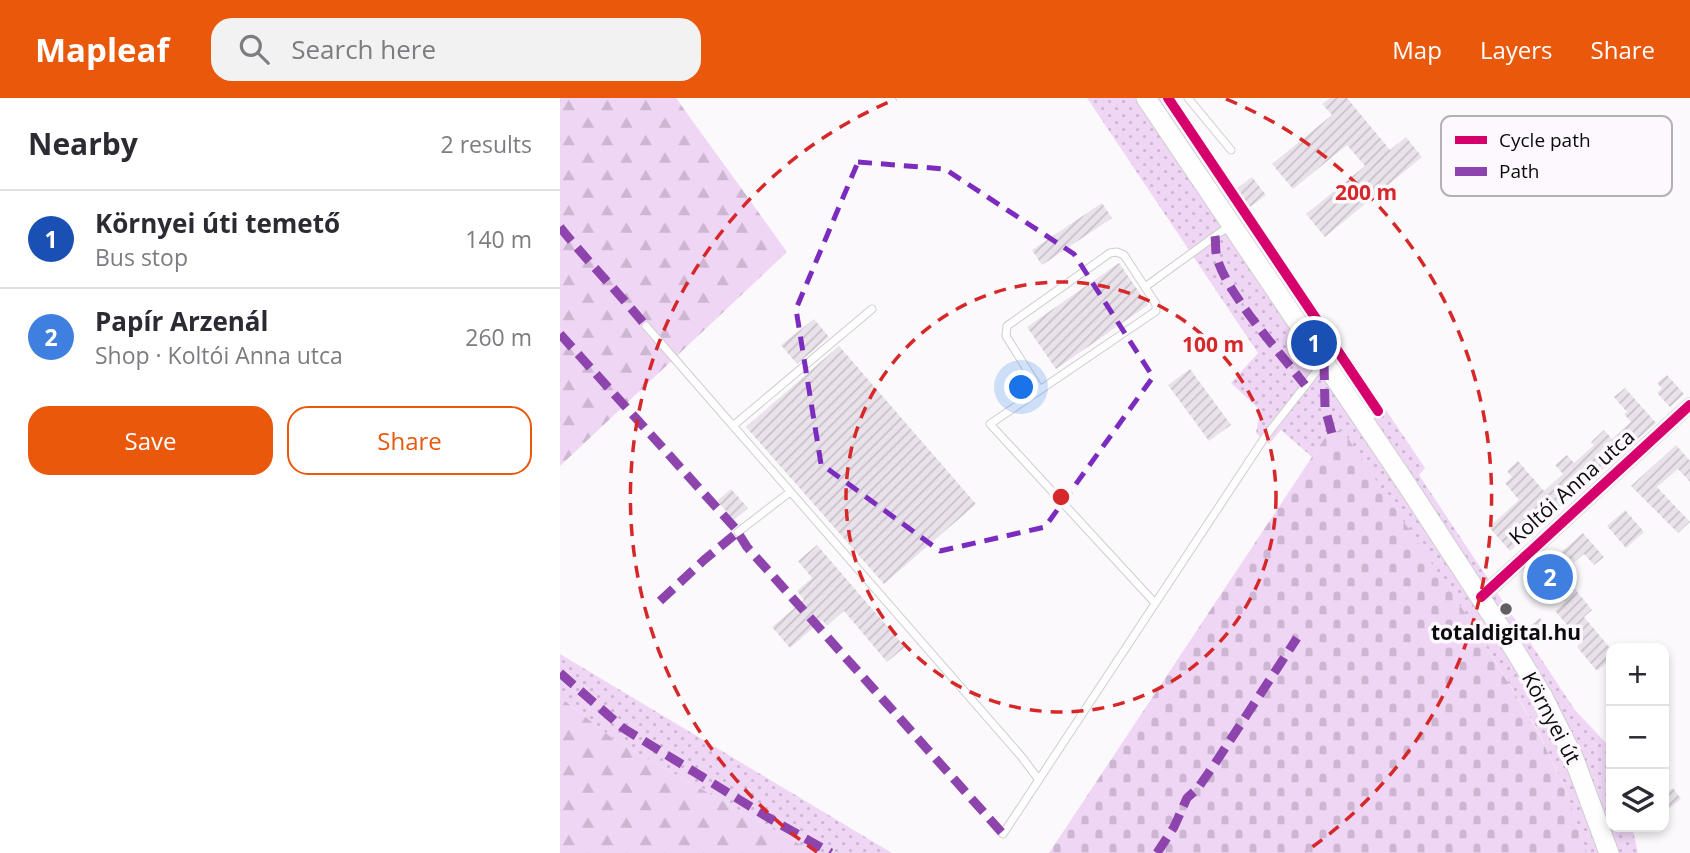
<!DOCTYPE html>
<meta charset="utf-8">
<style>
body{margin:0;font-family:"Open Sans",sans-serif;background:#f2f2f3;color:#2b2b33}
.controls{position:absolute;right:21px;bottom:21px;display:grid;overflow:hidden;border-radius:14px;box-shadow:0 4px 10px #0003}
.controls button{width:63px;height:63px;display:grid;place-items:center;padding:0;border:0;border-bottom:2px solid #e1e1e2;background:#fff;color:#2b2b33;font:35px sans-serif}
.you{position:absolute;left:462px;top:290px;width:24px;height:24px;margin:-18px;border:5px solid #fff;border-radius:50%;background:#1a73e8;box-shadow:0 0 0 10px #1a73e833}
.badge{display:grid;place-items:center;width:46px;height:46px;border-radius:50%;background:#ea580c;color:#fff;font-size:23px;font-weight:700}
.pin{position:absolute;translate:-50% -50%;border:4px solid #fff;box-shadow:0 2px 7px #0006}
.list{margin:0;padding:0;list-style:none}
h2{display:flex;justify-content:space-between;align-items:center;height:91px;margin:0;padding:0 28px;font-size:30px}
h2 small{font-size:23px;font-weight:400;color:#7c7c81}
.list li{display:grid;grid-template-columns:46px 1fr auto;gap:21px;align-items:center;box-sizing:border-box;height:98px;padding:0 28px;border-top:2px solid #e1e1e2}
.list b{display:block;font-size:26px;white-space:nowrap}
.list p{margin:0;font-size:23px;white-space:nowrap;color:#7c7c81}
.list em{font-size:23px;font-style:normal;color:#7c7c81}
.actions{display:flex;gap:14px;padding:21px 28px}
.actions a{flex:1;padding:16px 0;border:2px solid #ea580c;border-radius:21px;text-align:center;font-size:24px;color:#ea580c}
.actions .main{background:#ea580c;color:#fff}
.icon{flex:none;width:38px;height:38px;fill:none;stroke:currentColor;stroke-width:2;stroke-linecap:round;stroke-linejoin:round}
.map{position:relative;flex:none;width:1130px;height:755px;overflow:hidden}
header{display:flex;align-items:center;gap:42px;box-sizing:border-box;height:98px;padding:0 35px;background:#ea580c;color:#fff}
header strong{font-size:33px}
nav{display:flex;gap:38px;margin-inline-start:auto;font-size:24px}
.search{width:490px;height:63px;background:#f2f2f3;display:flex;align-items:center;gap:18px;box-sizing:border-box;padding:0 24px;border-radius:21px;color:#7c7c81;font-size:26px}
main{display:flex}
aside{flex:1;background:#fff}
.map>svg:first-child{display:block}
.grass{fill:url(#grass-dots)}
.forest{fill:url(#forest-firs)}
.cemetery{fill:url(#cemetery-stones)}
.building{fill:url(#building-hatch)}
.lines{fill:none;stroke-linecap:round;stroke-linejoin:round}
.service-casing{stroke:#cfcecf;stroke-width:9}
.minor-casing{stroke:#cfcecf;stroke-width:16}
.secondary-casing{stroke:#cfcecf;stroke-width:21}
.service{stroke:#fefeff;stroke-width:7}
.minor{stroke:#fefeff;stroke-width:14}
.secondary{stroke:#fefeff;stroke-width:19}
.quiet{stroke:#8e44ad;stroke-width:9;stroke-dasharray:18 9;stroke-linecap:butt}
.cycleway-casing{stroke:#fcf8fd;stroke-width:15}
.cycleway{stroke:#d6006c;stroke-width:10}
.marked{fill:none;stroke:#7b2cbf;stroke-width:5;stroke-dasharray:14 9;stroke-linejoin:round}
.ring{fill:none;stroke:#d62828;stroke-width:3.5;stroke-dasharray:12 9}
.poi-dot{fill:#605e60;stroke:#fcf8fd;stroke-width:2.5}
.labels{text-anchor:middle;stroke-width:7;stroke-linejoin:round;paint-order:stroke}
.street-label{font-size:21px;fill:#0c0b0c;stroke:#fcf8fd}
.poi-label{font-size:21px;font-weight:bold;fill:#0c0b0c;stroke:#fcf8fd}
.key{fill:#fcf8fd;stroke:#b4b1b5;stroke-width:2}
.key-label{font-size:19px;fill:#0c0b0c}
.centre{fill:#d62828;stroke:#fcf8fd;stroke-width:3.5}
.ring-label{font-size:21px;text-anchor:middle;font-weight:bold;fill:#d62828;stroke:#fcf8fd;stroke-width:7;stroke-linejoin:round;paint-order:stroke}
</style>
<header>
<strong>Mapleaf</strong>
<div class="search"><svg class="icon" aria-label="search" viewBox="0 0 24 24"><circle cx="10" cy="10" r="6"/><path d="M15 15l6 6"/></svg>Search here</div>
<nav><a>Map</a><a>Layers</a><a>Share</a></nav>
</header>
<main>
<aside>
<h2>Nearby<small>2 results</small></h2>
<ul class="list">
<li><span class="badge" style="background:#1a4fb4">1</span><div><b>Környei úti temető</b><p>Bus stop</p></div><em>140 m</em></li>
<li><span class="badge" style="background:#3f7fe0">2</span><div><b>Papír Arzenál</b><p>Shop · Koltói Anna utca</p></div><em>260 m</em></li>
</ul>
<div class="actions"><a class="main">Save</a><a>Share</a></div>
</aside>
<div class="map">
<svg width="1130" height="755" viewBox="0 0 1130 755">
<defs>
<pattern id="grass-dots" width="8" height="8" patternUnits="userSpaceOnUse" patternTransform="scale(1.75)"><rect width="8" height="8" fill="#efd6f5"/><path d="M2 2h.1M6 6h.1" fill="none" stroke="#ccb6d1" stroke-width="1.8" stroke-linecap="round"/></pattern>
<pattern id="forest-firs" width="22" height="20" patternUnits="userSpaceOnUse" patternTransform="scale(1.75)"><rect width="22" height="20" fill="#efd6f5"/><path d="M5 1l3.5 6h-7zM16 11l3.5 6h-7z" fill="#ccb6d1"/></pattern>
<pattern id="cemetery-stones" width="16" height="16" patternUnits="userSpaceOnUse" patternTransform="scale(1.75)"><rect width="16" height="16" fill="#efd6f5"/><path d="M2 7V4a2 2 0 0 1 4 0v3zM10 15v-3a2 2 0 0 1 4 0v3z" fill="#ccb6d1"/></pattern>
<pattern id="building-hatch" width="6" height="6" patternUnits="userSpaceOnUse" patternTransform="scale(1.75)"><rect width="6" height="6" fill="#eae2eb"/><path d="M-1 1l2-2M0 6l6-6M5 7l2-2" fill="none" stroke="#c8c1c8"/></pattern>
</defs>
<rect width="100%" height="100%" fill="#fbf9fc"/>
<!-- grass -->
<path class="grass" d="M527 0H608L711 159 719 166 729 168 865 370 859 377 1015 612 1046 645 1051 654V729H1072L1078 755H1027L1006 692 976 629 905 515 764 341 752 359 721 332 709 346 696 335 700 312 671 285 698 255Z
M0 556 332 755H255L56 643 0 599Z"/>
<!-- forest -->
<path class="forest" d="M0 0H116L227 154 0 368Z
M0 599 56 643 255 755H0Z"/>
<!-- cemetery -->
<path class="cemetery" d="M777 333H783L905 515 976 630 1006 692 1027 755H489L752 359 764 341Z"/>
<!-- building -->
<path class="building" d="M770 0H787L830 52 846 39 862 59 765 139 746 116 805 68 787 47 733 91 712 66 772 17 762 6Z
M692 79 706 97 686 112 672 94Z
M542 105 552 120 482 167 472 152Z
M559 165 588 207 496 271 467 229Z
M254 221 269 239 237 266 221 247Z
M279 248 416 406 324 486 186 329Z
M630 271 671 327 649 343 608 287Z
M1107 277 1124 296 1110 309 1097 295 1102 290 1097 285Z
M1065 290 1096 325 950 453 929 429 959 402 945 385 952 379 947 373 958 363 984 393 1003 376 995 367 1007 357 1014 365 1034 347 1031 344 1044 332 1052 341 1071 324 1064 316 1067 314 1054 299Z
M1116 347 1130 363V384L1118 371 1097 389 1130 424 1118 435 1071 388Z
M171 391 188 410 174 422 157 403Z
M1065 412 1084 434 1066 450 1047 428Z
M1023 435 1044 459 1034 467 1024 456 1002 475 1032 512 1024 519 1051 551V561L1037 573 1017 549 1022 544 995 513 1005 504 989 485 984 489 976 480 979 477 975 472 988 460 991 463Z
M257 447 345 549 327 564 284 513 267 528 262 522 230 550 212 529 244 502 237 493 252 480 238 463Z
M980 520 988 530 979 538 970 528Z
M1113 690 1121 701 1104 715V697Z"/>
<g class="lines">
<defs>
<path id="service" d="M628 0 671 52
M585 189 669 128
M86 228 461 658 479 682
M480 292 446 238 447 228 550 155 557 154 564 157 596 206V213L430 326 595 505
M804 322 818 313
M174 327 312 211
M178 434 230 394
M443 736 705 339 763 265"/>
<path id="minor" d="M921 499 1130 307"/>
<path id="secondary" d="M586 0 847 387 954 551 983 599 1014 661 1049 755"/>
</defs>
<!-- service casing -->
<use href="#service" class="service-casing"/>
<!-- minor casing -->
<use href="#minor" class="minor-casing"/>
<!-- secondary casing -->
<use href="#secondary" class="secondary-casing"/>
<!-- service -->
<use href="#service" class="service"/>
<!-- minor -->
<use href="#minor" class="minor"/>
<!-- secondary -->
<use href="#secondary" class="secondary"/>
<!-- quiet -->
<path class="quiet" d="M0 129C27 163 58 194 86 228
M655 138C656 145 655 153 657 160 667 196 721 256 745 287
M0 236 175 430 187 449 443 736
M764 264 765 310 772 336
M100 503 144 462 178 434
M0 575 63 630 209 720 271 755
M597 755 614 729 627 700 638 690 654 667 737 540"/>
<defs>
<path id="cycleway" d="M608 0 818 313
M921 499 1130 307"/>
</defs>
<!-- cycleway casing -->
<use href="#cycleway" class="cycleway-casing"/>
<!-- cycleway -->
<use href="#cycleway" class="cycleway"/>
</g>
<!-- marked area -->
<path class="marked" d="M298 64 385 71 514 156 593 279 485 429 380 453 261 366 236 211Z"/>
<!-- distance rings -->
<g class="ring">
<circle cx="501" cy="399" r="215"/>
<path d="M257 754A431 431 0 0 1 336 1M666 1A431 431 0 0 1 745 754"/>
</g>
<!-- markers -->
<circle class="poi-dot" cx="946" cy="511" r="7"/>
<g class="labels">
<!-- street labels -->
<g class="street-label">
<text transform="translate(1012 389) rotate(-42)" y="7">Koltói Anna utca</text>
<text transform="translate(991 620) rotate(62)" y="7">Környei út</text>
</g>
<!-- poi labels -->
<g class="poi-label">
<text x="946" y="542">totaldigital.hu</text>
</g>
</g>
<!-- legend -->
<rect x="881" y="18" width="231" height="80" rx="10" class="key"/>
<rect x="895" y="38" width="32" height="8" fill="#d6006c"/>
<rect x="895" y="69" width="32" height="9" fill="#8e44ad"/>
<g class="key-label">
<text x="939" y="49">Cycle path</text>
<text x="939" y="80">Path</text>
</g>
<circle cx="501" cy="399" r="10" class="centre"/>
<g class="ring-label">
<text x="806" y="102">200 m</text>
<text x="653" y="254">100 m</text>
</g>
</svg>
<div class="controls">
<button>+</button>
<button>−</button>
<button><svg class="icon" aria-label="layers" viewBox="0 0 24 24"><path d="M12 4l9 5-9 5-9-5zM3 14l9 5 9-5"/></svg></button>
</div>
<div class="you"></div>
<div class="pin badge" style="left:754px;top:245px;background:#1a4fb4">1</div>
<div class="pin badge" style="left:990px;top:479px;background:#3f7fe0">2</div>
</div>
</main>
